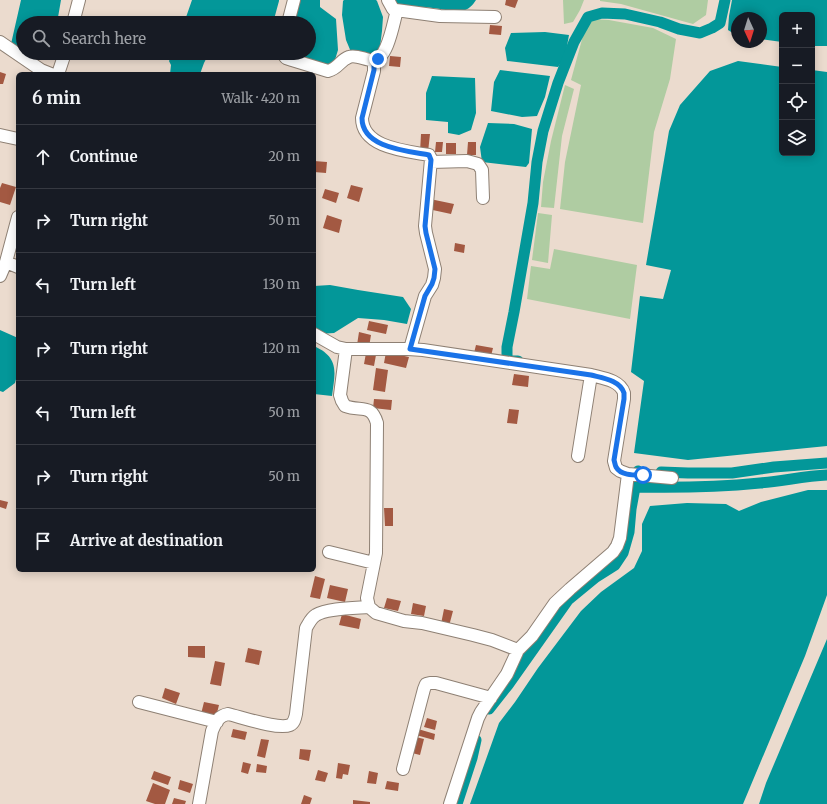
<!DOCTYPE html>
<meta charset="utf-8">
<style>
body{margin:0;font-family:Merriweather,serif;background:#242831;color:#f1f3f6}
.controls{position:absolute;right:12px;top:12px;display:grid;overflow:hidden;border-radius:6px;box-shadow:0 2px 10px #0003}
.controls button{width:36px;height:36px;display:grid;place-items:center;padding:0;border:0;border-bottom:1px solid #363941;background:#171b24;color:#f1f3f6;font:20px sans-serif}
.compass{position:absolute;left:731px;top:12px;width:36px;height:36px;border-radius:50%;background:#171b24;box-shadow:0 2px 10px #0003;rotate:176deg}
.stop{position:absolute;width:12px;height:12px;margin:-9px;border:3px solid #1a73e8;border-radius:50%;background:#fff}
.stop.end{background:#1a73e8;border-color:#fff;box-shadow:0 1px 4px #0008}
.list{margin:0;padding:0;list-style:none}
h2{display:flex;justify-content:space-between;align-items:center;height:52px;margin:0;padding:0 16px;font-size:17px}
h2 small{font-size:13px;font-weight:400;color:#9ea1a6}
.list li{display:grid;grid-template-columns:26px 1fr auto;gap:12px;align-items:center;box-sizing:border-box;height:64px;padding:0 16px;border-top:1px solid #363941}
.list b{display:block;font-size:15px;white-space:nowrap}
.list em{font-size:13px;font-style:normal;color:#9ea1a6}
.icon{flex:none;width:22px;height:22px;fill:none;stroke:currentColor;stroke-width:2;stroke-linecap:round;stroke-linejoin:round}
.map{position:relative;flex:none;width:827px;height:804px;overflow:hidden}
.search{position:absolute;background:#171b24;box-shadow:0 2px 10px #0003;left:16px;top:16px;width:300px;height:44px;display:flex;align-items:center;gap:10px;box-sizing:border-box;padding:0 14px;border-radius:22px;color:#9ea1a6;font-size:15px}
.panel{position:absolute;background:#171b24;box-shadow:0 2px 10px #0003;left:16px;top:72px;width:300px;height:500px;border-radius:6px}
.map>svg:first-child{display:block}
.green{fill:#afcca2}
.water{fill:#039799}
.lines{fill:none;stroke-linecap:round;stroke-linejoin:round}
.canal{stroke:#039799;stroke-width:11}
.building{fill:#a35942}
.minor-casing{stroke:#8e8074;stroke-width:14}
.minor{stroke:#fff;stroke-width:12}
.route{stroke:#1a73e8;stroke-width:5}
</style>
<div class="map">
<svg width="827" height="804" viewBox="0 0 827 804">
<rect width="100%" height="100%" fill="#ebdbce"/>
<!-- green -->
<path class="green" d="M563 0H584L580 10 573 22 564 24Z
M600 0H708L706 15 693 24 621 4 600 1Z
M593 19 609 20 653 28 676 39 670 79 654 132 643 223 560 209 565 162 581 85 571 80 584 32Z
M565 85 574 89 562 136 554 208 541 207 543 182 551 141Z
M538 213 552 215 548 263 532 260Z
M554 249 637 265 630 319 527 299 531 266 550 269Z"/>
<!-- water -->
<path class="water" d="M21 0H61L57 23H23V53L11 44Z
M192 0H279V1L273 23H184Z
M298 0H320V7L336 19 338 50 334 63 328 66 287 53H309V23H291Z
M344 0H376L377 1 383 17 382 31 380 47 374 55 351 52 346 40 342 15 343 1Z
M391 0H476C473 5 468 10 462 11 455 13 447 10 440 9 427 7 412 6 399 7Z
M732 0H827V46H812V15H782V42L761 39V18H737V35H736L728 30 729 16Z
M545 32 569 35 565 57 558 67 507 61 505 48 511 33Z
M173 53H209L204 63 200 74H170L171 65 169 61Z
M738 61 782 67V153H812V70L827 72V446L688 460 634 453 644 381 631 372 640 296 663 299 671 270 646 265 669 131 680 105 710 71Z
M500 70 550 76 545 97 537 116 522 117 491 111 494 82Z
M432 76 475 78 476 113 471 130 459 135 448 133V122L426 120V93Z
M488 123 514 124 532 129 529 163 526 167 482 162 480 147Z
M330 285 358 290 403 297 411 309 407 324 384 320 358 318 334 333 319 334 314 331V286Z
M0 330 18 338V372L15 383 3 392 0 391Z
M314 346C340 358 335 372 332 396L314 394Z
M808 490H827V595L805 656 743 804H470L499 723 515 702 538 668 581 611 601 592 634 568 642 551V524L650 506 687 503 726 504 739 511 761 502Z
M827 639V804H759L766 783Z"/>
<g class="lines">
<!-- canal -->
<path class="canal" d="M518 361H513L507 360V347L514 312 533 203 537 162 543 131 558 83 574 42 588 17 602 13 625 14 660 22 679 29 700 33 712 28 720 23 725 0
M661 472 688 473H732L774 467 827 463
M635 487C677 488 719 487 760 483 783 481 805 476 827 475
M489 709 508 685 568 600 596 577 615 565 623 553 629 532 631 509 638 471
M457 804 472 758 476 740"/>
</g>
<!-- building -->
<path class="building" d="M506 0H518L515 8 505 5Z
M490 25 502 26 501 35 489 34Z
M390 56 401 57 400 67 389 66Z
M0 72 6 74 3 84H0Z
M421 134H430L428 152H420Z
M436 142H443L442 152H435Z
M468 142H476V155H467Z
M446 143H456V154H446Z
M314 161 327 162 326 173 314 172Z
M2 183 16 187 10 205 0 202V188Z
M351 185 363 188 359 202 347 198Z
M325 189 339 193 336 203 322 198Z
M430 199 454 204 451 214 428 209Z
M327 215 342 220 339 233 323 228Z
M455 243 465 245 464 253 454 251Z
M369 321 388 325 386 334 367 330Z
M359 332 371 335 369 347 357 345Z
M476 345 493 348 491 356 474 353Z
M386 352 409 357 406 368 384 363Z
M366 353 376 355 374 366 364 364Z
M376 368 388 370 385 392 373 390Z
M514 374 529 376 528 387 512 385Z
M374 399 392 400 391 410 373 408Z
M509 409 519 410 517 424 507 423Z
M0 500 8 502 6 509 0 507Z
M384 508H393V526H385Z
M315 576 325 579 320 599 310 597Z
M330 585 348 589 345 602 327 598Z
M387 598 401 601 398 611 384 608Z
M413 603 426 606 424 616 411 614Z
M444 609 453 611 449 626 441 624Z
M342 614 361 619 359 629 339 625Z
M188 646H205V658L188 657Z
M248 648 262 651 259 665 245 662Z
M215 661 225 663 221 686 210 684Z
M165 688 180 693 176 704 162 698Z
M204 702 219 705 216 717 201 714Z
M427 718 437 721 435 730 424 727Z
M233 729 247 732 245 740 231 737Z
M418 729 435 734 434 740 416 735Z
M416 737 424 739 420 755 412 753Z
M261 739 269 740 265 758 257 756Z
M300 749 311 750 309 761 299 759Z
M243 762 251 764 248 774 241 772Z
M338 763 350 765 348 775 343 774 342 779 336 778Z
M257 764 267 766 266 773 256 772Z
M318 770 328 773 325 782 315 780Z
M154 771 171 777 168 785 151 779Z
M369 771 378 773 376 784 367 783Z
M180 780 193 784 190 793 178 789Z
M387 781 399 783 398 791 385 789Z
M153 783 170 790 165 804H155L146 801Z
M304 795 312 798 310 804H301Z
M174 798 186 801 185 804H172Z
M353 800 370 802V804H353Z"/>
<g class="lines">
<defs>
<path id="minor" d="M396 10 440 16 495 17
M73 23 79 0
M288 23 294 0
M0 42 41 70 51 74
M282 53 286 58 292 60 328 71C339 68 340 60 349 57 356 54 367 61 373 60 387 60 393 25 396 14V10L393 9 388 0
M374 60V71L362 118C362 148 407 151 429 155L431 159 425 226 426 233 435 269 434 278 432 285 425 296 410 349
M58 74 65 53
M0 135 18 139
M431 162 467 161 478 164 482 170 483 198
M6 262 18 267
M0 276 6 262 18 217
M314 334 337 347 346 349H408L423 350 591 375C602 378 620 380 624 393 624 395 624 397 624 399L614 461 616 468 620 471 628 474 672 478
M346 349 340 395 342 401 345 406C361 412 371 403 377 423L376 553 367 598 369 607 376 613 404 621 422 623 473 635 492 640 518 650
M578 456 591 375
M329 552 374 563
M139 702 217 722
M403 769 424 689 426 684 430 683H436L491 698
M199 804 212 731C216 722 218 716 228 714 241 717 278 730 290 725 294 723 295 719 296 714L306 628C309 623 311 618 316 615 327 608 356 608 369 607
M450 804 478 718 481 712 507 674 518 650 532 636 555 603 570 589 613 552 617 546 620 538 628 474"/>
</defs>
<!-- minor casing -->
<use href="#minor" class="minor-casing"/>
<!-- minor -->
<use href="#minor" class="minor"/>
</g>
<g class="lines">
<!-- route -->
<path class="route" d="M378 59 374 60V70L362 118C362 148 407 151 429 155L431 160 425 226 426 233 435 269 434 278 432 284 425 296 410 349 591 375C602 378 620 380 624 393 624 395 624 397 624 399L614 460C615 463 615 465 616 467 621 476 635 475 643 475"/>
</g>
</svg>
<div class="controls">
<button>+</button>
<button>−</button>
<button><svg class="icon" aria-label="locate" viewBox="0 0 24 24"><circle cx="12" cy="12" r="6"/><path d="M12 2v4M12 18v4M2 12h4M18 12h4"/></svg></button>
<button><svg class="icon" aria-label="layers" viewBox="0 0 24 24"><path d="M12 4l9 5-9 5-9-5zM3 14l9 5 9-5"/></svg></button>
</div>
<svg class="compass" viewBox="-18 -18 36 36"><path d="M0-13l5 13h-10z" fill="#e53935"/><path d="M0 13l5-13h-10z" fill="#9ea1a6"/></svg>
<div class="stop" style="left:643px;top:475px"></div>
<div class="stop end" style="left:378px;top:59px"></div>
<div class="search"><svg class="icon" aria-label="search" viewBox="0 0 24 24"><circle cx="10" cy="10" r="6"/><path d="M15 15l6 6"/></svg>Search here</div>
<section class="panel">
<h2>6 min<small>Walk · 420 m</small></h2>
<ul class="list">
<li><svg class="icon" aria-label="ahead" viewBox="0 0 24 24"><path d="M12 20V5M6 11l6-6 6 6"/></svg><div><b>Continue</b></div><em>20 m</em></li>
<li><svg class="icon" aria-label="right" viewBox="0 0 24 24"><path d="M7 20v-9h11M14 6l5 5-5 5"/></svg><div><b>Turn right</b></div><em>50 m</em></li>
<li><svg class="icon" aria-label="left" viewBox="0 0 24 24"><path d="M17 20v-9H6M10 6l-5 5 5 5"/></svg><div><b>Turn left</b></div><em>130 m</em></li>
<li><svg class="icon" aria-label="right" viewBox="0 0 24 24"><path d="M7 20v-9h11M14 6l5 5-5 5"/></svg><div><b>Turn right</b></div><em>120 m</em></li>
<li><svg class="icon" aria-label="left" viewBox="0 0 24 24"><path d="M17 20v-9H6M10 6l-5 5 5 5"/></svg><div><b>Turn left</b></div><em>50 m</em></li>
<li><svg class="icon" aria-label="right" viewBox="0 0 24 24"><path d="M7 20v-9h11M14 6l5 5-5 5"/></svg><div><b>Turn right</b></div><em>50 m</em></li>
<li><svg class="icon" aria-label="arrive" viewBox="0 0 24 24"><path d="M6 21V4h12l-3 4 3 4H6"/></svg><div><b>Arrive at destination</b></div></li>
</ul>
</section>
</div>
